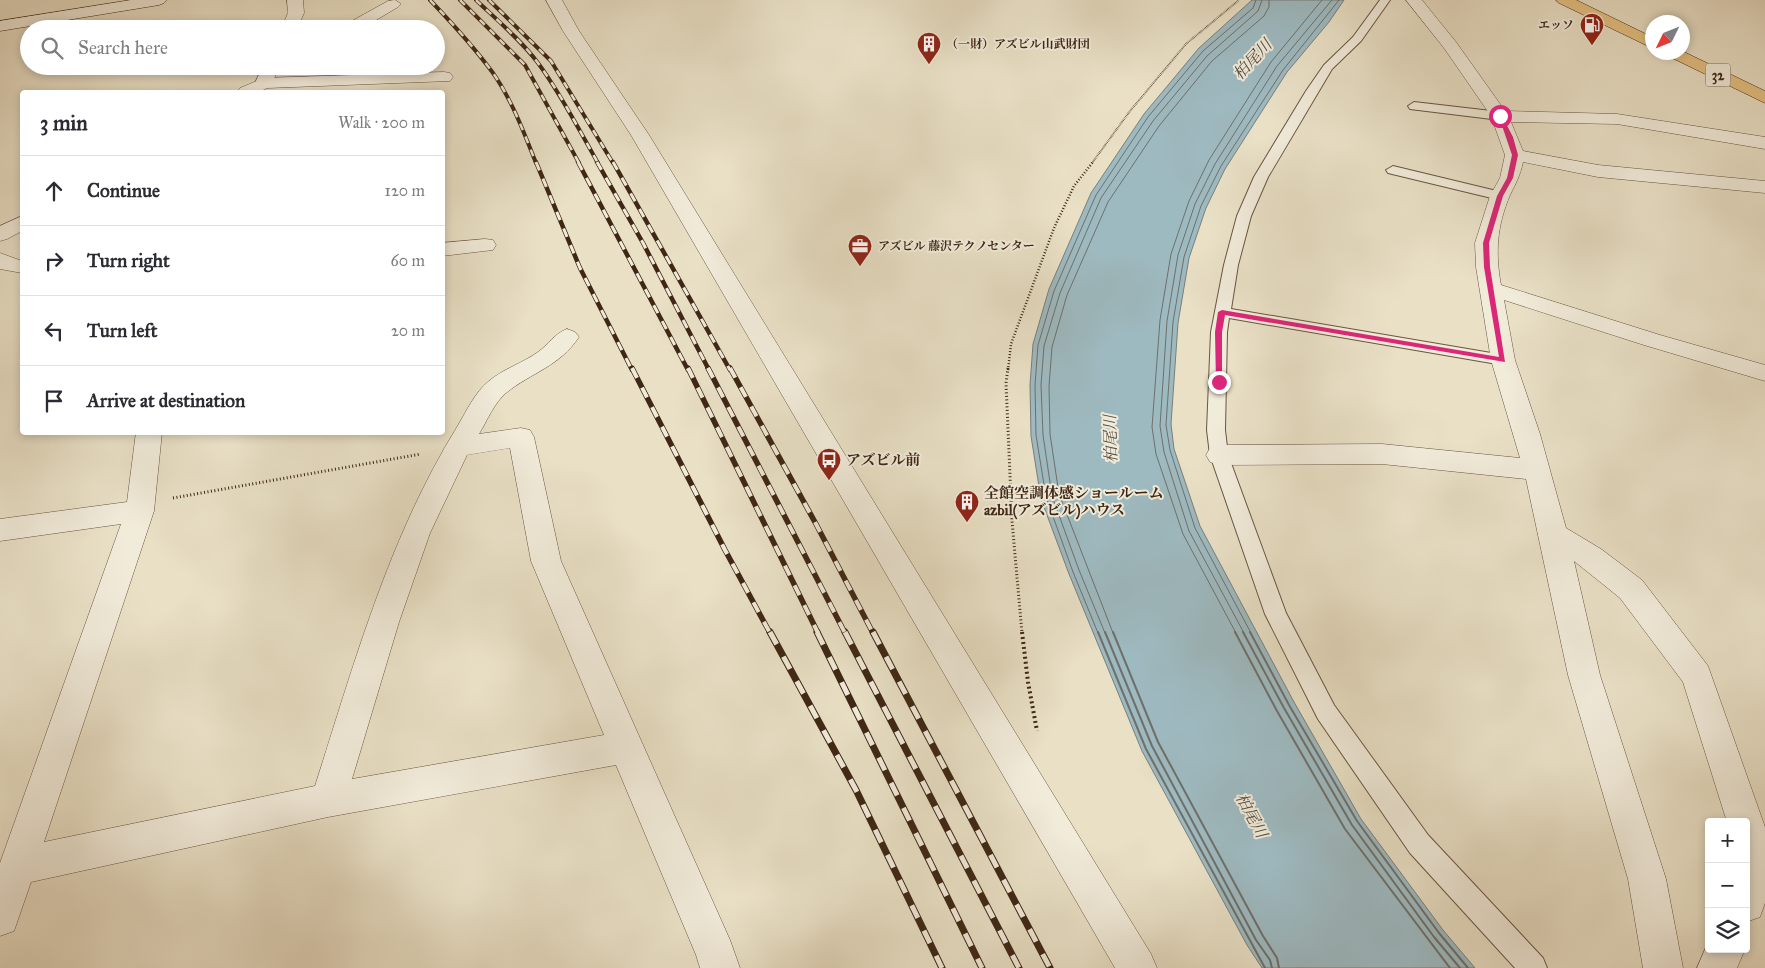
<!DOCTYPE html>
<meta charset="utf-8">
<style>
body{margin:0;font-family:"IM FELL Great Primer","Noto Serif JP",serif;background:#f2f2f3;color:#2b2b33}
.controls{position:absolute;right:15px;bottom:15px;display:grid;overflow:hidden;border-radius:5px;box-shadow:0 2px 8px #0003}
.controls button{width:45px;height:45px;display:grid;place-items:center;padding:0;border:0;border-bottom:1px solid #e1e1e2;background:#fff;color:#2b2b33;font:25px sans-serif}
.compass{position:absolute;left:1645px;top:15px;width:45px;height:45px;border-radius:50%;background:#fff;box-shadow:0 2px 8px #0003;rotate:227deg}
.stop{position:absolute;width:15px;height:15px;margin:-11px;border:4px solid #db2777;border-radius:50%;background:#fff}
.stop.end{background:#db2777;border-color:#fff;box-shadow:0 1px 5px #0008}
.list{margin:0;padding:0;list-style:none}
h2{display:flex;justify-content:space-between;align-items:center;height:65px;margin:0;padding:0 20px;font-size:21px}
h2 small{font-size:16px;font-weight:400;color:#7c7c81}
.list li{display:grid;grid-template-columns:32px 1fr auto;gap:15px;align-items:center;box-sizing:border-box;height:70px;padding:0 20px;border-top:1px solid #e1e1e2}
.list b{display:block;font-size:19px;white-space:nowrap}
.list em{font-size:16px;font-style:normal;color:#7c7c81}
.icon{flex:none;width:28px;height:28px;fill:none;stroke:currentColor;stroke-width:2;stroke-linecap:round;stroke-linejoin:round}
.map{position:relative;flex:none;width:1765px;height:968px;overflow:hidden}
.search{position:absolute;background:#fff;box-shadow:0 2px 8px #0003;left:20px;top:20px;width:425px;height:55px;display:flex;align-items:center;gap:12px;box-sizing:border-box;padding:0 18px;border-radius:28px;color:#7c7c81;font-size:19px}
.panel{position:absolute;background:#fff;box-shadow:0 2px 8px #0003;left:20px;top:90px;width:425px;height:345px;border-radius:5px}
.map>svg:first-child{display:block}
.water{fill:#9ebac1;stroke:#787f7c}
.lines{fill:none;stroke-linecap:round;stroke-linejoin:round}
.shore-far1{stroke:#6e706b;stroke-width:1}
.shore{stroke:#6e706b;stroke-width:2}
.service-casing{stroke:#695541;stroke-width:2}
.minor-casing{stroke:#695541;stroke-width:1}
.tertiary-casing{stroke:#695541;stroke-width:1}
.secondary-casing{stroke:#3e2715;stroke-width:1}
.primary-casing{stroke:#3e2715;stroke-width:1}
.path-far3{stroke:#3e2715;stroke-width:2;stroke-dasharray:0.5 1;stroke-linecap:butt}
.path-far2{stroke:#3e2715;stroke-width:2.5;stroke-dasharray:1 2;stroke-linecap:butt}
.path-far1{stroke:#3e2715;stroke-width:3;stroke-dasharray:1 2.5;stroke-linecap:butt}
.path{stroke:#3e2715;stroke-width:4;stroke-dasharray:2 3;stroke-linecap:butt}
.service{fill:#f1ebda;fill-rule:evenodd}
.minor{fill:#f1ebda;fill-rule:evenodd}
.tertiary{fill:#f1ebda;fill-rule:evenodd}
.secondary{fill:#f1ebda;fill-rule:evenodd}
.primary{fill:#e4c083;fill-rule:evenodd}
.rail-far3-casing{stroke:#3e2715;stroke-width:4}
.rail-far2-casing{stroke:#3e2715;stroke-width:4.5}
.rail-far1-casing{stroke:#3e2715;stroke-width:5.5}
.rail-casing{stroke:#3e2715;stroke-width:7}
.rail-far3{stroke:#f1ebda;stroke-width:2.5;stroke-dasharray:7;stroke-linecap:butt}
.rail-far2{stroke:#f1ebda;stroke-width:3;stroke-dasharray:9;stroke-linecap:butt}
.rail-far1{stroke:#f1ebda;stroke-width:4;stroke-dasharray:11;stroke-linecap:butt}
.rail{stroke:#f1ebda;stroke-width:5;stroke-dasharray:14;stroke-linecap:butt}
.route{fill:#db2777}
.labels{text-anchor:middle;stroke-width:4;stroke-linejoin:round;paint-order:stroke}
.far-poi-label{font-size:12px;font-weight:bold;fill:#3e2715;stroke:#f1ebda;text-anchor:start}
.shield{fill:#f1ebda;stroke:#746250;stroke-width:1}
.shield-label{font-size:14px;font-weight:bold;fill:#3e2715}
.poi-label{font-size:15px;font-weight:bold;fill:#3e2715;stroke:#f1ebda;text-anchor:start}
.water-label{font-size:16px;font-style:italic;fill:#564c40;stroke:#f1ebda}
</style>
<div class="map">
<svg width="1765" height="968" viewBox="0 0 1765 968">
<rect width="100%" height="100%" fill="#e9e0c6"/>
<filter id="stains"><feTurbulence type="fractalNoise" baseFrequency=".004" numOctaves="4"/><feColorMatrix values="0 0 0 0 .2 0 0 0 0 .09 0 0 0 0 .02 0 0 0 .5 -.17"/></filter>
<radialGradient id="worn" r=".72"><stop offset=".6" stop-color="#630" stop-opacity="0"/><stop offset="1" stop-color="#630" stop-opacity=".3"/></radialGradient>
<!-- water -->
<path class="water" d="M1252 0H1344L1329 22 1287 72 1225 169 1206 208 1189 258 1178 323 1171 424 1174 449 1200 526 1294 702 1361 819 1443 930 1475 968H1262L1247 945 1142 751 1069 574 1041 499 1031 436 1030 385 1033 344 1049 289 1091 193 1144 114 1199 48Z"/>
<g class="lines">
<!-- shore-far1 -->
<path class="shore-far1" d="M1098 633 1073 572 1046 497 1036 435 1035 385 1038 345 1054 291 1096 195 1148 117 1203 51 1253 8 1256 0
M1105 633 1079 570 1052 496 1043 435 1041 385 1044 346 1060 293 1101 198 1153 121 1207 56 1258 11 1262 0
M1113 633 1059 494 1050 434 1049 386 1052 347 1067 295 1108 202 1159 126 1212 61 1264 16 1269 7V0
M1236 633 1183 534 1156 454 1152 427 1160 320 1171 254 1189 201 1209 160 1271 62 1322 0
M1244 633 1189 531 1164 452 1160 426 1167 321 1178 255 1195 204 1215 164 1277 66 1332 0
M1251 633 1195 528 1170 450 1166 425 1173 322 1184 257 1201 206 1221 166 1283 70 1339 0"/>
<!-- shore -->
<path class="shore" d="M1098 632 1146 749 1265 968
M1105 632 1152 746 1256 940 1270 960 1272 968
M1113 632 1158 742 1263 936 1277 958 1279 968
M1235 632 1277 711 1345 829 1450 968
M1243 632 1284 708 1352 825 1434 937 1460 968
M1250 632 1289 705 1357 821 1439 933 1468 968"/>
<defs>
<path id="service" d="M1380 0H1390L1361 41 1332 69 1268 177 1251 216 1238 265 1231 309 1503 355 1509 356 1511 360 1509 364 1503 365 1229 318 1227 332 1225 430 1228 455 1286 613 1334 705 1428 835 1543 958 1547 968H1515L1410 853 1318 719 1265 614 1210 455 1207 430 1211 332 1224 265 1237 216 1254 177 1306 91 1324 65 1353 37Z
M1414 102 1500 112 1506 116 1500 120 1410 109 1408 106Z
M1393 166 1505 193 1507 196 1500 200 1388 173 1386 170Z"/>
<path id="minor" d="M395 0 401 4 398 7 361 29H341L343 26 388 1Z
M1406 0H1422L1456 42 1505 111 1617 114 1765 137V149L1617 124 1511 122 1523 151 1598 165 1765 181V193L1598 177 1523 162C1520 176 1516 183 1510 195 1497 226 1495 252 1501 285L1660 335 1765 365V381L1644 345 1504 300 1515 360 1540 434 1566 528 1601 549 1642 580 1708 666 1765 827V903L1760 917 1746 922V822H1727L1683 682 1620 598 1574 561 1600 675 1666 879 1683 968H1643L1628 879 1568 675 1526 479 1382 464 1219 465 1210 462 1206 455 1210 448 1219 445 1382 444 1520 458 1491 360 1476 267 1475 243 1490 196 1500 178 1505 155 1491 116 1444 48Z
M444 72 450 73 453 77 450 81 267 88 259 92H237L240 88 264 78Z
M22 216V231L7 239 0 241V226Z
M485 239 493 240 496 245 493 250 442 256V243Z
M0 253 22 261V273L0 269Z
M567 329 575 332 579 337C559 367 532 372 506 393 494 403 487 421 479 434L521 428 530 430 534 437 561 561 730 940 740 968H700L696 955 616 765 328 817 31 882 14 931 0 936V863L121 524 0 541V519L127 502 136 432H162L154 511 44 842 315 786C354 664 389 537 457 427 466 412 475 392 489 381 503 369 523 363 538 352 548 345 555 333 567 329ZM510 448 531 561 604 735 352 779 399 622 430 533 467 455Z
M1709 940V949H1745L1737 968H1697Z"/>
<path id="tertiary" d="M287 0H303L304 13 297 29H281L288 13Z
M546 0H562L579 31 649 135 1151 954 1157 968H1115L631 135 563 31Z
M263 66H280L270 87 264 88 258 87 255 83Z"/>
<path id="secondary" d="M131 0H167L164 3 159 5 0 31V21Z"/>
<path id="primary" d="M1556 0H1576L1652 37V48L1559 3Z
M1682 51 1765 91V103L1666 55 1664 52H1682Z"/>
</defs>
<!-- service casing -->
<use href="#service" class="service-casing"/>
<!-- minor casing -->
<use href="#minor" class="minor-casing"/>
<!-- tertiary casing -->
<use href="#tertiary" class="tertiary-casing"/>
<!-- secondary casing -->
<use href="#secondary" class="secondary-casing"/>
<!-- primary casing -->
<use href="#primary" class="primary-casing"/>
<!-- path-far3 -->
<path class="path-far3" d="M1092 163 1130 111 1186 44 1239 0"/>
<!-- path-far2 -->
<path class="path-far2" d="M1008 370 1011 344 1054 228 1074 186 1093 162"/>
<!-- path-far1 -->
<path class="path-far1" d="M1008 368 1006 383 1012 521 1022 633
M173 498 421 454"/>
<!-- path -->
<path class="path" d="M1022 632 1028 682 1037 731"/>
<!-- service -->
<use href="#service" class="service"/>
<!-- minor -->
<use href="#minor" class="minor"/>
<!-- tertiary -->
<use href="#tertiary" class="tertiary"/>
<!-- secondary -->
<use href="#secondary" class="secondary"/>
<!-- primary -->
<use href="#primary" class="primary"/>
<defs>
<path id="rail-far3" d="M430 0C452 23 474 47 493 73 512 100 524 133 536 163
M460 0 525 65 579 163
M476 0C497 20 521 40 538 63 561 94 579 130 598 163
M489 0 551 61 613 163"/>
<path id="rail-far2" d="M536 162 580 268 632 370
M578 162 688 370
M597 162 643 243 709 370
M613 162 730 370"/>
<path id="rail-far1" d="M632 368 725 550 770 633
M688 368 818 633
M708 368 845 633
M730 368 816 524 873 633"/>
<path id="rail" d="M770 632 856 790 942 968
M817 632 982 968
M845 632 1019 968
M873 632 1050 968"/>
</defs>
<!-- rail-far3 casing -->
<use href="#rail-far3" class="rail-far3-casing"/>
<!-- rail-far2 casing -->
<use href="#rail-far2" class="rail-far2-casing"/>
<!-- rail-far1 casing -->
<use href="#rail-far1" class="rail-far1-casing"/>
<!-- rail casing -->
<use href="#rail" class="rail-casing"/>
<!-- rail-far3 -->
<use href="#rail-far3" class="rail-far3"/>
<!-- rail-far2 -->
<use href="#rail-far2" class="rail-far2"/>
<!-- rail-far1 -->
<use href="#rail-far1" class="rail-far1"/>
<!-- rail -->
<use href="#rail" class="rail"/>
</g>
<!-- route -->
<path class="route" d="M1498 114 1502 116 1513 137 1518 155 1513 178 1503 196 1489 243 1490 267 1505 362 1225 315 1222 332V382L1216 383 1215 332 1218 312 1222 310 1499 357 1484 267 1483 243 1497 196 1507 178 1512 155Z"/>
<!-- icons -->
<defs>
<symbol id="fuel-pin" viewBox="-11 -11 22 30"><path d="M0 17L-7.5 6A9.5 9.5 0 1 1 7.5 6Z" fill="#8f2418" stroke="#f1ebda"/><path d="M-5.5-6h7V0h2V4h1.3V-2.5L3-4.5l.8-.8L6-3V5H2.5V1h-1V6h-7ZM-4.2-4.7v3.2H.2V-4.7Z" fill="#fff"/></symbol>
<symbol id="building-pin" viewBox="-11 -11 22 30"><path d="M0 17L-7.5 6A9.5 9.5 0 1 1 7.5 6Z" fill="#8f2418" stroke="#f1ebda"/><path d="M-4-6H4V6H1V3H-1V6H-4ZM-2.5-4.3h1.7v1.8h-1.7ZM.8-4.3h1.7v1.8H.8ZM-2.5-1h1.7V.8h-1.7ZM.8-1h1.7V.8H.8Z" fill="#fff"/></symbol>
<symbol id="office-pin" viewBox="-11 -11 22 30"><path d="M0 17L-7.5 6A9.5 9.5 0 1 1 7.5 6Z" fill="#8f2418" stroke="#f1ebda"/><path d="M-6-3h4V-5.5h4V-3h4V5H-6ZM-1-4.5V-3h2v-1.5ZM-6 0V1H6V0Z" fill="#fff"/></symbol>
<symbol id="bus-pin" viewBox="-11 -11 22 30"><path d="M0 17L-7.5 6A9.5 9.5 0 1 1 7.5 6Z" fill="#8f2418" stroke="#f1ebda"/><path d="M-5-6H5V4H4V6H2V4H-2V6H-4V4H-5ZM-3.5-4V0h7V-4ZM-3.5 1.2v1.5H-2V1.2ZM2 1.2v1.5H3.5V1.2Z" fill="#fff"/></symbol>
</defs>
<g fill-rule="evenodd">
<use href="#fuel-pin" x="1578" y="11" width="28" height="38"/>
<use href="#building-pin" x="915" y="30" width="28" height="38"/>
<use href="#office-pin" x="846" y="232" width="28" height="38"/>
<use href="#bus-pin" x="815" y="446" width="28" height="38"/>
<use href="#building-pin" x="953" y="488" width="28" height="38"/>
</g>
<g class="labels">
<!-- far-poi labels -->
<g class="far-poi-label">
<text x="1574" y="29" text-anchor="end">エッソ</text>
<text x="946" y="48">（一財）アズビル山武財団</text>
<text x="878" y="250">アズビル 藤沢テクノセンター</text>
</g>
<!-- shield labels -->
<rect class="shield" x="1705.5" y="63.5" width="25" height="23" rx="4"/>
<g class="shield-label">
<text x="1718" y="80">32</text>
</g>
<!-- poi labels -->
<g class="poi-label">
<text x="846" y="465">アズビル前</text>
<text x="984" y="498">全館空調体感ショールーム<tspan x="984" dy="17">azbil(アズビル)ハウス</tspan></text>
</g>
<!-- water labels -->
<g class="water-label">
<text transform="translate(1252 59) rotate(-47)" y="6">柏尾川</text>
<text transform="translate(1110 439) rotate(-92)" y="6">柏尾川</text>
<text transform="translate(1252 815) rotate(62)" y="6">柏尾川</text>
</g>
</g>
<rect width="100%" height="100%" filter="url(#stains)"/>
<rect width="100%" height="100%" fill="url(#worn)"/>
</svg>
<div class="controls">
<button>+</button>
<button>−</button>
<button><svg class="icon" aria-label="layers" viewBox="0 0 24 24"><path d="M12 4l9 5-9 5-9-5zM3 14l9 5 9-5"/></svg></button>
</div>
<svg class="compass" viewBox="-18 -18 36 36"><path d="M0-13l5 13h-10z" fill="#e53935"/><path d="M0 13l5-13h-10z" fill="#7c7c81"/></svg>
<div class="stop" style="left:1500px;top:116px"></div>
<div class="stop end" style="left:1219px;top:382px"></div>
<div class="search"><svg class="icon" aria-label="search" viewBox="0 0 24 24"><circle cx="10" cy="10" r="6"/><path d="M15 15l6 6"/></svg>Search here</div>
<section class="panel">
<h2>3 min<small>Walk · 200 m</small></h2>
<ul class="list">
<li><svg class="icon" aria-label="ahead" viewBox="0 0 24 24"><path d="M12 20V5M6 11l6-6 6 6"/></svg><div><b>Continue</b></div><em>120 m</em></li>
<li><svg class="icon" aria-label="right" viewBox="0 0 24 24"><path d="M7 20v-9h11M14 6l5 5-5 5"/></svg><div><b>Turn right</b></div><em>60 m</em></li>
<li><svg class="icon" aria-label="left" viewBox="0 0 24 24"><path d="M17 20v-9H6M10 6l-5 5 5 5"/></svg><div><b>Turn left</b></div><em>20 m</em></li>
<li><svg class="icon" aria-label="arrive" viewBox="0 0 24 24"><path d="M6 21V4h12l-3 4 3 4H6"/></svg><div><b>Arrive at destination</b></div></li>
</ul>
</section>
</div>
